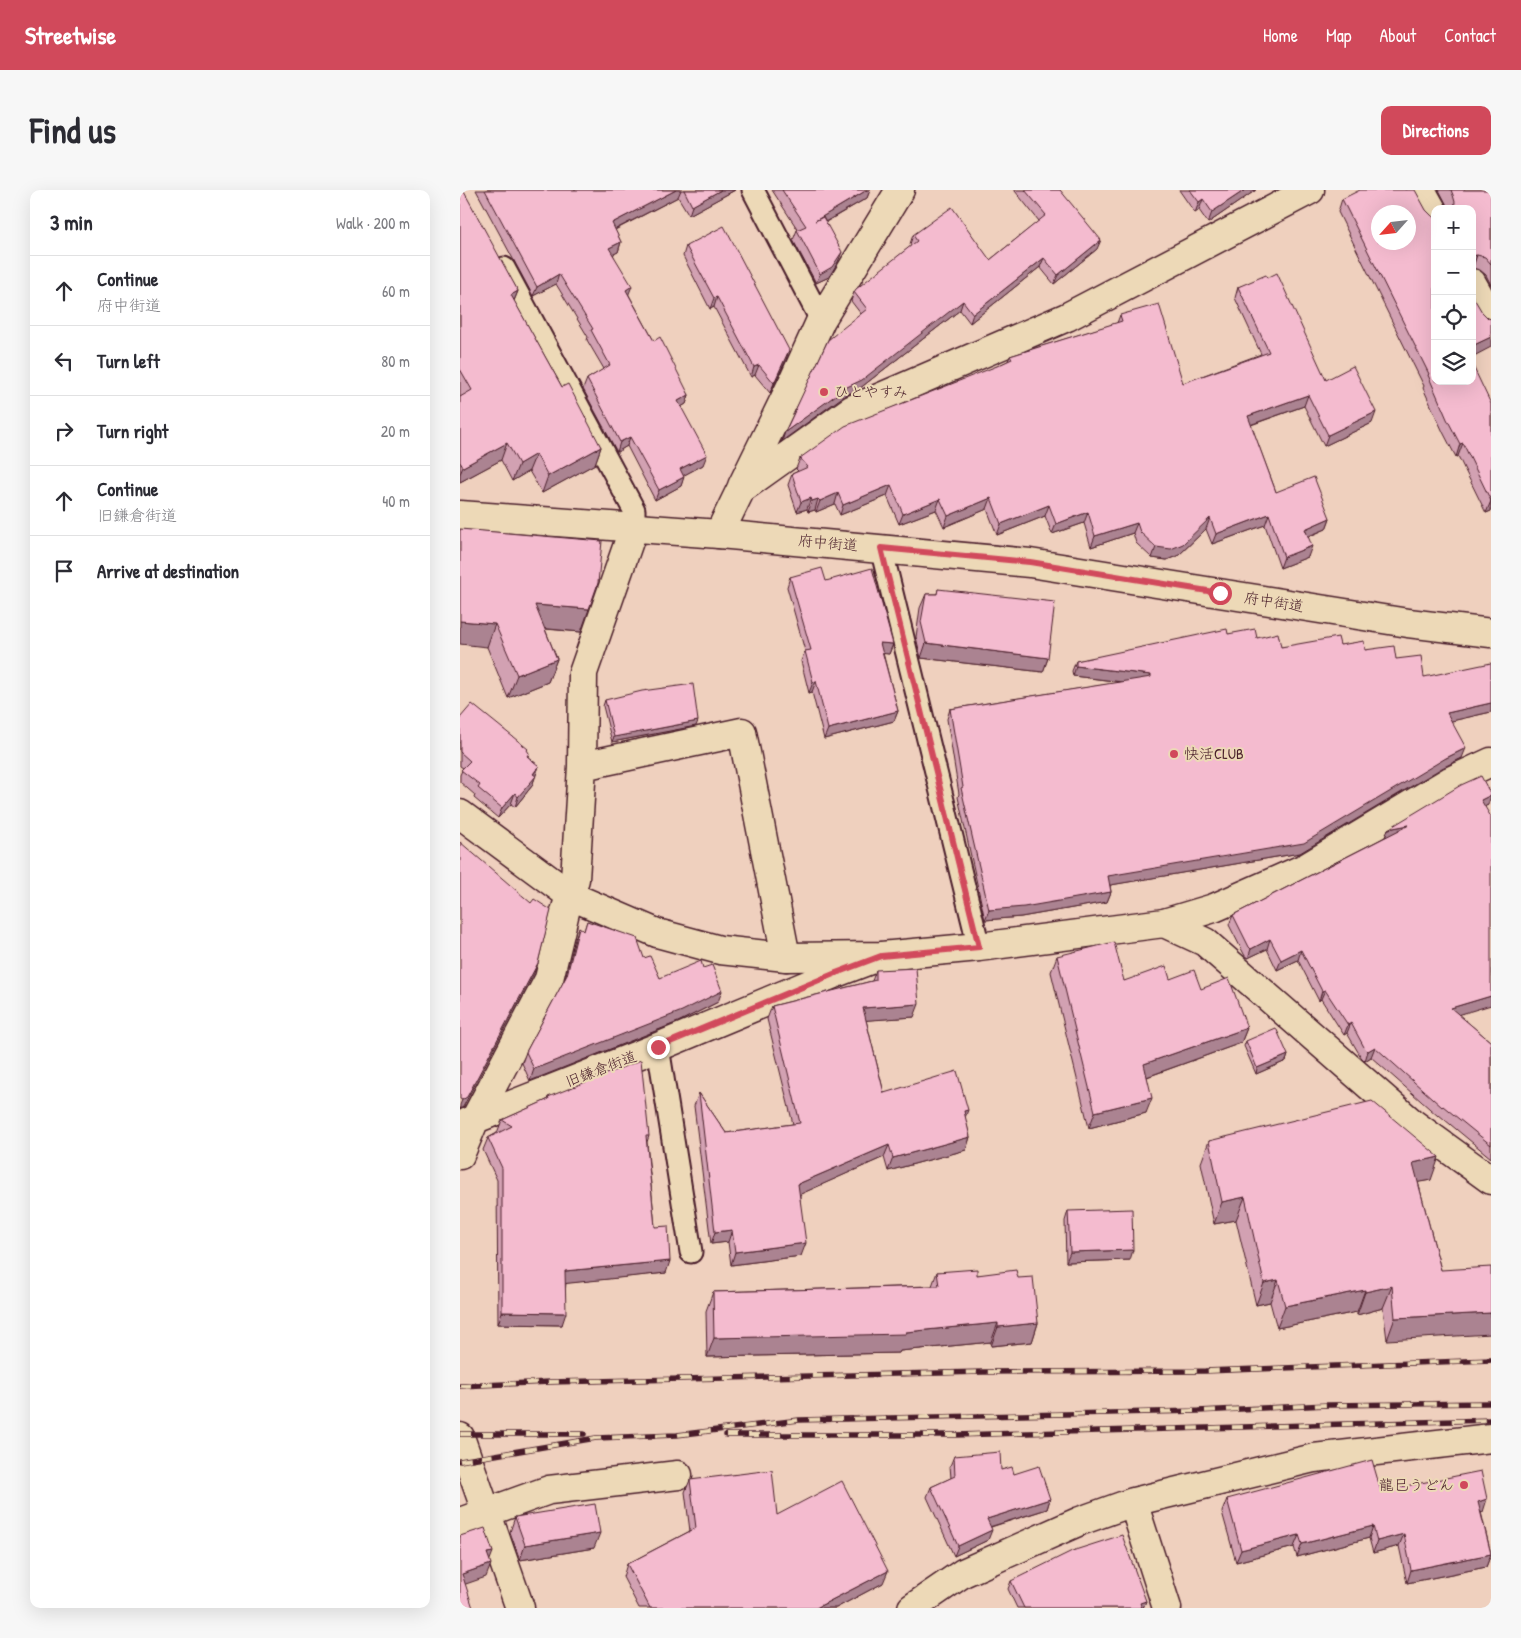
<!DOCTYPE html>
<meta charset="utf-8">
<style>
body{margin:0;font-family:"Patrick Hand","Klee One",sans-serif;background:#f7f7f7;color:#2b2b33}
.controls{position:absolute;right:15px;top:15px;display:grid;overflow:hidden;border-radius:10px;box-shadow:0 5px 20px #0002}
.controls button{width:45px;height:45px;display:grid;place-items:center;padding:0;border:0;border-bottom:1px solid #e1e1e2;background:#fff;color:#2b2b33;font:25px sans-serif}
.compass{position:absolute;left:911px;top:15px;width:45px;height:45px;border-radius:50%;background:#fff;box-shadow:0 5px 20px #0002;rotate:243deg}
.stop{position:absolute;width:15px;height:15px;margin:-11px;border:4px solid #d1495b;border-radius:50%;background:#fff}
.stop.end{background:#d1495b;border-color:#fff;box-shadow:0 1px 5px #0008}
.list{margin:0;padding:0;list-style:none}
h2{display:flex;justify-content:space-between;align-items:center;height:65px;margin:0;padding:0 20px;font-size:21px}
h2 small{font-size:16px;font-weight:400;color:#7c7c81}
.list li{display:grid;grid-template-columns:32px 1fr auto;gap:15px;align-items:center;box-sizing:border-box;height:70px;padding:0 20px;border-top:1px solid #e1e1e2}
.list b{display:block;font-size:19px;white-space:nowrap}
.list p{margin:0;font-size:16px;white-space:nowrap;color:#7c7c81}
.list em{font-size:16px;font-style:normal;color:#7c7c81}
.icon{flex:none;width:28px;height:28px;fill:none;stroke:currentColor;stroke-width:2;stroke-linecap:round;stroke-linejoin:round}
.map{position:relative;flex:none;width:1031px;height:1418px;overflow:hidden;border-radius:10px}
header{display:flex;align-items:center;gap:30px;box-sizing:border-box;height:70px;padding:0 25px;background:#d1495b;color:#fff}
header strong{font-size:24px}
nav{display:flex;gap:28px;margin-inline-start:auto;font-size:18px}
.intro{display:flex;align-items:center;justify-content:space-between;box-sizing:border-box;height:120px;padding:0 30px}
h1{margin:0;font-size:35px}
.button{padding:12px 22px;border-radius:10px;background:#d1495b;color:#fff;font-size:18px;font-weight:700}
main{display:flex;gap:30px;padding:0 30px}
aside{flex:1;background:#fff;border-radius:10px;box-shadow:0 5px 20px #0002}
.map>svg:first-child{display:block}
.lines{fill:none;stroke-linecap:round;stroke-linejoin:round}
.service-casing{stroke:#4a1f2b;stroke-width:25}
.minor-casing{stroke:#4a1f2b;stroke-width:31}
.tertiary-casing{stroke:#4a1f2b;stroke-width:31}
.primary-casing{stroke:#4a1f2b;stroke-width:31}
.service{stroke:#edd9b7;stroke-width:21}
.minor{stroke:#edd9b7;stroke-width:28}
.tertiary{stroke:#edd9b7;stroke-width:28}
.primary{stroke:#edd9b7;stroke-width:28}
.rail-casing{stroke:#4a1f2b;stroke-width:5.5}
.rail{stroke:#edd9b7;stroke-width:4;stroke-dasharray:11;stroke-linecap:butt}
.wall{fill:#d2a1b2;stroke:#4a1f2b}
.shaded-wall{fill:#ab8391;stroke:#4a1f2b}
.building{fill:#f4bbcf;stroke:#4a1f2b;fill-rule:evenodd}
.route{stroke:#d1495b;stroke-width:6}
.poi-dot{fill:#d1495b;stroke:#edd9b7;stroke-width:2}
.labels{text-anchor:middle;stroke-width:4;stroke-linejoin:round;paint-order:stroke}
.poi-label{font-size:15px;fill:#4a1f2b;stroke:#edd9b7;text-anchor:start}
.street-label{font-size:15px;fill:#4a1f2b;stroke:#edd9b7}
</style>
<header>
<strong>Streetwise</strong>
<nav><a>Home</a><a>Map</a><a>About</a><a>Contact</a></nav>
</header>
<div class="intro"><h1>Find us</h1><a class="button">Directions</a></div>
<main>
<aside>
<h2>3 min<small>Walk · 200 m</small></h2>
<ul class="list">
<li><svg class="icon" aria-label="ahead" viewBox="0 0 24 24"><path d="M12 20V5M6 11l6-6 6 6"/></svg><div><b>Continue</b><p>府中街道</p></div><em>60 m</em></li>
<li><svg class="icon" aria-label="left" viewBox="0 0 24 24"><path d="M17 20v-9H6M10 6l-5 5 5 5"/></svg><div><b>Turn left</b></div><em>80 m</em></li>
<li><svg class="icon" aria-label="right" viewBox="0 0 24 24"><path d="M7 20v-9h11M14 6l5 5-5 5"/></svg><div><b>Turn right</b></div><em>20 m</em></li>
<li><svg class="icon" aria-label="ahead" viewBox="0 0 24 24"><path d="M12 20V5M6 11l6-6 6 6"/></svg><div><b>Continue</b><p>旧鎌倉街道</p></div><em>40 m</em></li>
<li><svg class="icon" aria-label="arrive" viewBox="0 0 24 24"><path d="M6 21V4h12l-3 4 3 4H6"/></svg><div><b>Arrive at destination</b></div></li>
</ul>
</aside>
<div class="map">
<svg width="1031" height="1418" viewBox="0 0 1031 1418">
<rect width="100%" height="100%" fill="#efd0be"/>
<filter id="ink" filterUnits="userSpaceOnUse"><feTurbulence type="fractalNoise" baseFrequency=".02" numOctaves="2"/><feDisplacementMap in="SourceGraphic" scale="10" xChannelSelector="R" yChannelSelector="G"/><feConvolveMatrix kernelMatrix="1 2 1 2 8 2 1 2 1" color-interpolation-filters="sRGB"/></filter>
<g filter="url(#ink)">
<g class="lines">
<defs>
<path id="service" d="M293 0 361 130
M44 78 174 320V337
M421 358 519 757
M198 857 231 1062"/>
<path id="minor" d="M961 0 975 25
M1012 93 1031 127
M282 296 332 194 361 130 440 0
M259 344 281 299 393 219 607 127 850 0
M122 576 282 542 326 767
M704 733 754 718 847 677 990 591 1031 572
M8 932 198 857 376 783 418 767
M0 965 15 929 89 789 105 722 115 689 122 576 123 483 174 337
M0 1247 60 1418
M673 1312 707 1418
M0 1332 89 1300 218 1285
M452 1418 503 1383 620 1331 673 1312 854 1268 1031 1248"/>
<path id="tertiary" d="M0 624 111 706 197 743 260 760 326 767 421 766 519 757 704 733 745 752 951 932 1031 990"/>
<path id="primary" d="M0 325 259 344 570 373 948 433 1031 443"/>
</defs>
<!-- service casing -->
<use href="#service" class="service-casing"/>
<!-- minor casing -->
<use href="#minor" class="minor-casing"/>
<!-- tertiary casing -->
<use href="#tertiary" class="tertiary-casing"/>
<!-- primary casing -->
<use href="#primary" class="primary-casing"/>
<!-- service -->
<use href="#service" class="service"/>
<!-- minor -->
<use href="#minor" class="minor"/>
<!-- tertiary -->
<use href="#tertiary" class="tertiary"/>
<!-- primary -->
<use href="#primary" class="primary"/>
<defs>
<path id="rail" d="M0 1196 90 1192 523 1182 745 1181 1031 1170
M0 1244H124
M266 1245H496L1031 1230
M0 1271 136 1248 217 1245 339 1230 738 1221 868 1215 1031 1213"/>
</defs>
<!-- rail casing -->
<use href="#rail" class="rail-casing"/>
<!-- rail -->
<use href="#rail" class="rail"/>
</g>
<!-- wall -->
<path class="wall" d="M0 0 58 101 54 111 102 197 141 257 135 274 82 303 69 281 52 291 41 270 0 292Z
M16 0H275L229 25 218 7 155 40 161 52 158 62 153 64 169 105 194 151 229 205 226 214 221 217 243 275 224 285 221 296 195 310 167 256 157 262 123 199 127 189 144 179 127 150 128 147 96 94 73 106Z
M312 0H410L407 8 366 32 378 72 369 87 356 93 333 50 337 40H338Z
M555 0H600L637 59 594 94 580 77 510 133 500 120 399 199 384 206 322 251 325 242 401 124 391 111 394 102 451 56 450 54 453 45 530 70 579 31 555 1Z
M719 0H796L748 33 739 20 735 23Z
M979 0H1031V95L1026 85 1020 80 1012 78V19H989Z
M882 9 966 20 972 26 975 191 1031 214V321L1026 323 998 266 996 267 983 242 963 198 964 196 878 22Z
M226 56 326 170 310 203 295 185 291 187 254 117 250 119 223 66Z
M807 88 866 190 912 233 864 256 844 216 791 235 816 302 870 328 866 339 848 347V367L820 378 805 335 752 354 746 339 719 365 707 370 692 368 676 353 673 343 631 357 624 333 592 344 585 326 537 345 527 319 484 337 476 320 439 334 427 306 380 325 375 314 356 322 355 320 348 322 347 319 337 322 328 295 332 284 338 281 336 279 340 268 548 171 550 166 657 133 660 125 723 193 801 164 775 108 778 97Z
M0 339 121 442 85 439 97 469 88 492 48 508 27 457Z
M330 387 366 391 433 454 429 464 423 463 438 521 434 531 364 549 352 502 349 503 341 471 345 461 327 397Z
M478 399 588 468 583 482 461 468 456 447 460 418 466 404H477Z
M768 444 797 448 821 457 880 455 905 460 936 469 964 487 1031 522 991 531 1002 568 982 578 840 663 650 695 651 702 647 712 561 727 525 730 498 607 499 604 487 529 490 519 662 492 613 486 612 481 616 471Z
M145 510 236 536 152 552 143 516Z
M0 528 67 561 69 563 68 567 79 576 72 596 55 617 51 614 38 628 14 608 15 605 0 592V585L3 578 0 576Z
M1028 615 1025 616 999 825 1031 852V968L979 925 978 926 911 867 905 871 901 867 887 843 884 845 861 809 859 811 838 770 817 780 807 759 788 768 785 766 769 735 773 725 925 647 928 639Z
M127 731 184 768 200 788 258 812 218 832 70 891 62 873 66 862 105 789 115 749 119 737 124 741Z
M597 766 664 791 710 789 741 799 787 838 781 853 687 887 686 923 629 938 591 782Z
M416 780 454 827 406 830 424 903 505 927 510 947 506 960 428 981 424 967 340 1004 341 1066 271 1075 268 1052 251 1054 234 916 239 903 266 943 333 934 307 829 312 816 412 791Z
M786 851 828 865 826 871 796 884 784 856Z
M88 907 189 946 187 952 195 1037 206 1083 106 1093 102 1135 38 1134 37 990 23 960 28 948 37 943 42 930 87 910Z
M749 951 971 990 958 992 981 1080 927 1150 923 1118 897 1125V1122L817 1138 810 1112 796 1115 776 1030 754 1034 741 973Z
M608 1021 670 1070 606 1072 605 1031Z
M477 1082 558 1088 578 1133 572 1152 531 1156V1152L440 1161 439 1163 247 1167 246 1121 253 1102 472 1096Z
M494 1266 541 1280 554 1284 590 1309 587 1319 531 1337 528 1350 494 1366 467 1307 471 1297 491 1288 490 1276Z
M230 1290 317 1325 423 1393 376 1418H179L163 1387 167 1374 230 1341 225 1302Z
M921 1301 1023 1322H1021L1031 1364 1026 1377 947 1393 939 1356 913 1363 909 1348 837 1367 834 1357 776 1372 762 1322 767 1309Z
M55 1327 134 1358 60 1370 50 1342Z
M551 1391 686 1411 683 1418H557L548 1399Z"/>
<!-- shaded-wall -->
<path class="shaded-wall" d="M216 0H221L218 7 148 43 152 33Z
M261 0H275L229 25 232 16Z
M407 0H410L407 8 351 40 355 31Z
M785 0H796L748 33 752 22Z
M743 9 739 20 735 23 739 12Z
M641 50 637 59 594 94 598 85Z
M161 52 158 62 146 68 149 58Z
M382 62 378 72 369 87 356 93 360 84Z
M1017 65 1013 77 1012 78V66Z
M584 68 580 77 510 133 513 124Z
M99 84 96 94 73 106 77 97Z
M172 96 168 106 166 100Z
M58 101 51 118V105Z
M257 107 254 117 250 119 254 108Z
M503 111 500 120 399 199 384 206 322 251 325 242Z
M1031 147V157L1012 167V156Z
M329 160 326 170 310 203 314 193Z
M299 175 295 185 291 187 294 177Z
M229 205 226 214 214 221 218 211Z
M848 205 844 216 784 237 788 226Z
M916 222 912 233 864 256 868 245Z
M170 247 167 256 157 262 160 252Z
M47 253 41 270 0 292V284L3 277Z
M1003 253 998 266 996 267 1000 254Z
M141 257 135 274 82 303 88 286Z
M76 264 69 281 52 291 59 274Z
M247 265 243 275 217 289 220 279Z
M224 287 221 296 195 310 199 300Z
M431 295 427 306 380 325 383 315Z
M378 303 375 314 356 322 360 311Z
M351 308 347 319 337 322 341 312Z
M531 308 527 319 484 337 488 326Z
M358 309 355 320 348 322 352 311Z
M480 309 476 320 439 334 443 324Z
M1031 311V321L1026 323Z
M589 315 585 326 537 345 541 334Z
M628 322 624 333 592 344 596 334Z
M809 324 805 335 752 354 756 344Z
M750 328 746 339 719 365 707 370 692 368 696 357Z
M870 328 866 339 841 349 845 339Z
M677 333 673 343 631 357 635 346Z
M852 356 848 367 820 378 824 367Z
M75 415 129 419 121 442 67 437Z
M0 431 35 434 27 457 0 454Z
M420 453 433 454 429 464 417 463Z
M466 453 588 468 583 482 461 468Z
M97 469 88 492 48 508 57 485Z
M616 476 691 485 688 495 613 486Z
M356 491 352 502 349 503 353 492Z
M1031 513V522L983 533 987 523Z
M438 521 434 531 364 549 368 539Z
M238 531 236 536 152 552 154 547Z
M1006 558 1002 568 982 578 840 663 645 696 648 686 986 568Z
M79 576 72 596 55 617 58 607Z
M55 603 51 614 38 628 42 618Z
M1031 605 1028 615 1018 620 1021 610Z
M949 635 925 648 928 639Z
M651 702 647 712 561 727 525 730 529 720Z
M810 749 807 759 788 768 791 759Z
M841 760 838 770 817 780 821 770Z
M78 773 74 783 3 917 0 919V915L2 910Z
M865 800 861 809 859 811 862 801Z
M262 801 258 812 218 832 70 891 74 879Z
M1031 806V815L988 828 991 818Z
M459 814 454 827 398 831 403 818Z
M891 833 887 843 884 845 888 835Z
M787 838 781 853 678 890 684 874Z
M915 857 911 867 905 871 908 861Z
M828 865 826 871 796 884 797 878Z
M692 908 686 923 629 938 635 922Z
M508 920 503 933 504 921Z
M510 947 506 960 428 981 433 968Z
M429 955 424 967 334 1007 338 994Z
M979 967 971 990 944 995 953 973Z
M785 1007 776 1030 754 1034 762 1012Z
M272 1040 268 1052 251 1054 255 1042Z
M346 1053 341 1066 271 1075 275 1062Z
M673 1060 670 1070 606 1072 610 1062Z
M210 1071 206 1083 101 1094 105 1081Z
M818 1090 810 1112 796 1115 804 1093Z
M932 1096 923 1118 897 1125 905 1102Z
M905 1100 897 1122 817 1138 825 1116Z
M42 1122 106 1123 102 1135 38 1134Z
M1031 1123V1144L927 1150 935 1128Z
M538 1133 531 1152 440 1161 439 1163 247 1167 254 1148 446 1142Z
M578 1133 572 1152 531 1156 538 1137Z
M590 1309 587 1319 523 1339 527 1329Z
M1027 1309 1023 1322 1014 1324 1018 1312Z
M913 1336 909 1348 837 1367 842 1354Z
M532 1340 528 1350 494 1366 498 1356Z
M140 1343 134 1358 60 1370 65 1355Z
M944 1344 939 1356 913 1363 917 1351Z
M839 1345 834 1357 776 1372 781 1360Z
M33 1362 28 1375 27 1363Z
M1031 1364 1026 1377 947 1393 951 1380Z
M31 1374 26 1387 0 1396 2 1384Z
M428 1381 423 1393 376 1418H356Z
M686 1411 683 1418H678L680 1413Z"/>
<!-- building -->
<path class="building" d="M0 0H3L58 101 51 105 102 197 108 194 141 257 88 286 76 264 59 274 47 253 3 277 0 272V207L12 200 0 179Z
M25 0H216L152 33 161 52 149 58 172 96 166 100 194 151 200 147 229 205 218 211 247 265 220 279 224 287 199 300 170 247 160 252 127 189 150 175 131 140 133 139 99 84 77 97Z
M224 0H261L232 16Z
M322 0H407L355 31 363 27 382 62 372 77 360 84 337 40 346 36Z
M565 0H600L641 50 598 85 584 68 513 124 503 111 402 190 387 197 325 242 368 150 407 119 394 102 396 99 457 51 453 45 492 17 530 70 586 25Z
M730 0H785L752 22 743 9 739 12Z
M900 0H955L966 20 972 26 975 27V191H1012V174L1031 214V311L1003 253 1000 254 987 229 968 185 969 184 882 9ZM918 22H948V52H918Z
M991 0H1031V74L1025 67 1017 65 1012 66V19H994L995 12 993 5Z
M264 36 329 160 314 193 299 175 294 177 257 107 254 108 226 56Z
M817 83 866 190 893 176 916 222 868 245 848 205 788 226 816 302 854 287 870 328 845 339 852 356 824 367 809 324 756 344 750 328 723 354 711 359 696 357 680 342 677 333 635 346 628 322 596 334 589 315 541 334 531 308 488 326 480 309 443 324 431 295 383 315 378 303 360 311 358 309 352 311 351 308 341 312 332 284 348 277 340 268 385 236 537 176 552 169 550 166 662 131 660 125 699 114 723 193 809 162 778 97 806 85 807 88Z
M1012 105 1022 122 1028 128 1031 129V147L1012 156Z
M0 339 142 351 138 393 129 419 75 415 97 469 57 485 35 434 0 431Z
M362 378 366 391 412 378 433 454 420 453 438 521 368 539 356 491 353 492 345 461 351 460 330 387Z
M478 399 595 412 588 468 466 453 461 432 466 404H477Z
M767 439 768 444 795 439 797 448 818 443 821 457 878 447 880 455 904 451 905 460 934 456 936 469 961 466 964 487 1031 473V513L987 523 1006 558 986 568 844 653 648 686 651 702 564 717 529 720 501 598 503 597 490 519 691 487V485L616 476V471Z
M233 494 238 531 154 547 145 510 182 501Z
M12 514 68 559 67 560 69 563 67 566 79 576 73 584 76 586 58 607 55 603 42 618 18 598 20 595 1 580 10 571 0 562V528Z
M1021 586 1031 605 1021 610 1031 627V806L991 818 1031 852V955L983 916 982 917 915 857 908 861 904 857 891 833 888 835 865 800 862 801 841 760 821 770 810 749 791 759 789 757 773 725 949 635 928 639 1001 595Z
M0 652 71 713 74 709 91 720 78 773 7 907 2 910 0 909Z
M127 731 177 748 184 768 190 766 200 788 241 771 243 778 252 775 262 801 222 821 74 879 66 862 107 785 119 737 124 741Z
M654 752 664 791 706 776 710 789 734 780 741 799 769 788 787 838 684 874 692 908 635 922 597 766Z
M456 778 459 814 403 818 424 903 497 881 508 920 504 921 510 947 433 968 429 955 338 994 346 1053 275 1062 272 1040 255 1042 239 903 266 943 340 933 312 816 416 790V780Z
M816 838 828 865 797 878 786 851Z
M181 870 189 946H186L195 1037 208 1036 210 1071 105 1081 106 1123 42 1122V978L28 948 52 936 42 930 89 909 88 907Z
M912 911 979 967 953 973 981 1080 1031 1077V1123L935 1128 932 1096 905 1102V1100L825 1116 818 1090 804 1093 785 1007 762 1012 749 951Z
M672 1019 673 1060 610 1062 608 1021Z
M517 1079V1085L556 1080 558 1088 573 1087 578 1133 538 1137V1133L446 1142V1144L254 1148 253 1102 479 1096 477 1082Z
M540 1262 541 1280 552 1277 554 1284 579 1276 590 1309 527 1329 532 1340 498 1356 471 1297 495 1286 494 1266Z
M912 1270 921 1301 1021 1281 1027 1309 1018 1312 1031 1364 951 1380 944 1344 917 1351 913 1336 842 1354 839 1345 781 1360 767 1309Z
M312 1280 317 1325 382 1291 428 1381 356 1418H190L167 1374 236 1338 230 1290Z
M135 1314 140 1343 65 1355 55 1327Z
M25 1338 33 1362 27 1363 31 1374 2 1384 13 1418H0V1346Z
M662 1345 686 1411 680 1413 682 1418H564L551 1391 612 1361Z"/>
</g>
<g class="lines" filter="url(#ink)">
<!-- route -->
<path class="route" d="M198 857 376 783 421 766 519 757 421 358 570 372 760 403"/>
</g>
<!-- markers -->
<g class="poi-dot">
<circle cx="364" cy="202" r="5"/>
<circle cx="714" cy="564" r="5"/>
<circle cx="1004" cy="1295" r="5"/>
</g>
<g class="labels">
<!-- poi labels -->
<g class="poi-label">
<text x="374" y="207">ひとやすみ</text>
<text x="724" y="569">快活CLUB</text>
<text x="994" y="1300" text-anchor="end">龍巳うどん</text>
</g>
<!-- street labels -->
<g class="street-label">
<text transform="translate(368 353) rotate(5)" y="5">府中街道</text>
<text transform="translate(814 412) rotate(9)" y="5">府中街道</text>
<text transform="translate(141 879) rotate(-21)" y="5">旧鎌倉街道</text>
</g>
</g>
</svg>
<div class="controls">
<button>+</button>
<button>−</button>
<button><svg class="icon" aria-label="locate" viewBox="0 0 24 24"><circle cx="12" cy="12" r="6"/><path d="M12 2v4M12 18v4M2 12h4M18 12h4"/></svg></button>
<button><svg class="icon" aria-label="layers" viewBox="0 0 24 24"><path d="M12 4l9 5-9 5-9-5zM3 14l9 5 9-5"/></svg></button>
</div>
<svg class="compass" viewBox="-18 -18 36 36"><path d="M0-13l5 13h-10z" fill="#e53935"/><path d="M0 13l5-13h-10z" fill="#7c7c81"/></svg>
<div class="stop" style="left:760px;top:403px"></div>
<div class="stop end" style="left:198px;top:857px"></div>
</div>
</main>
